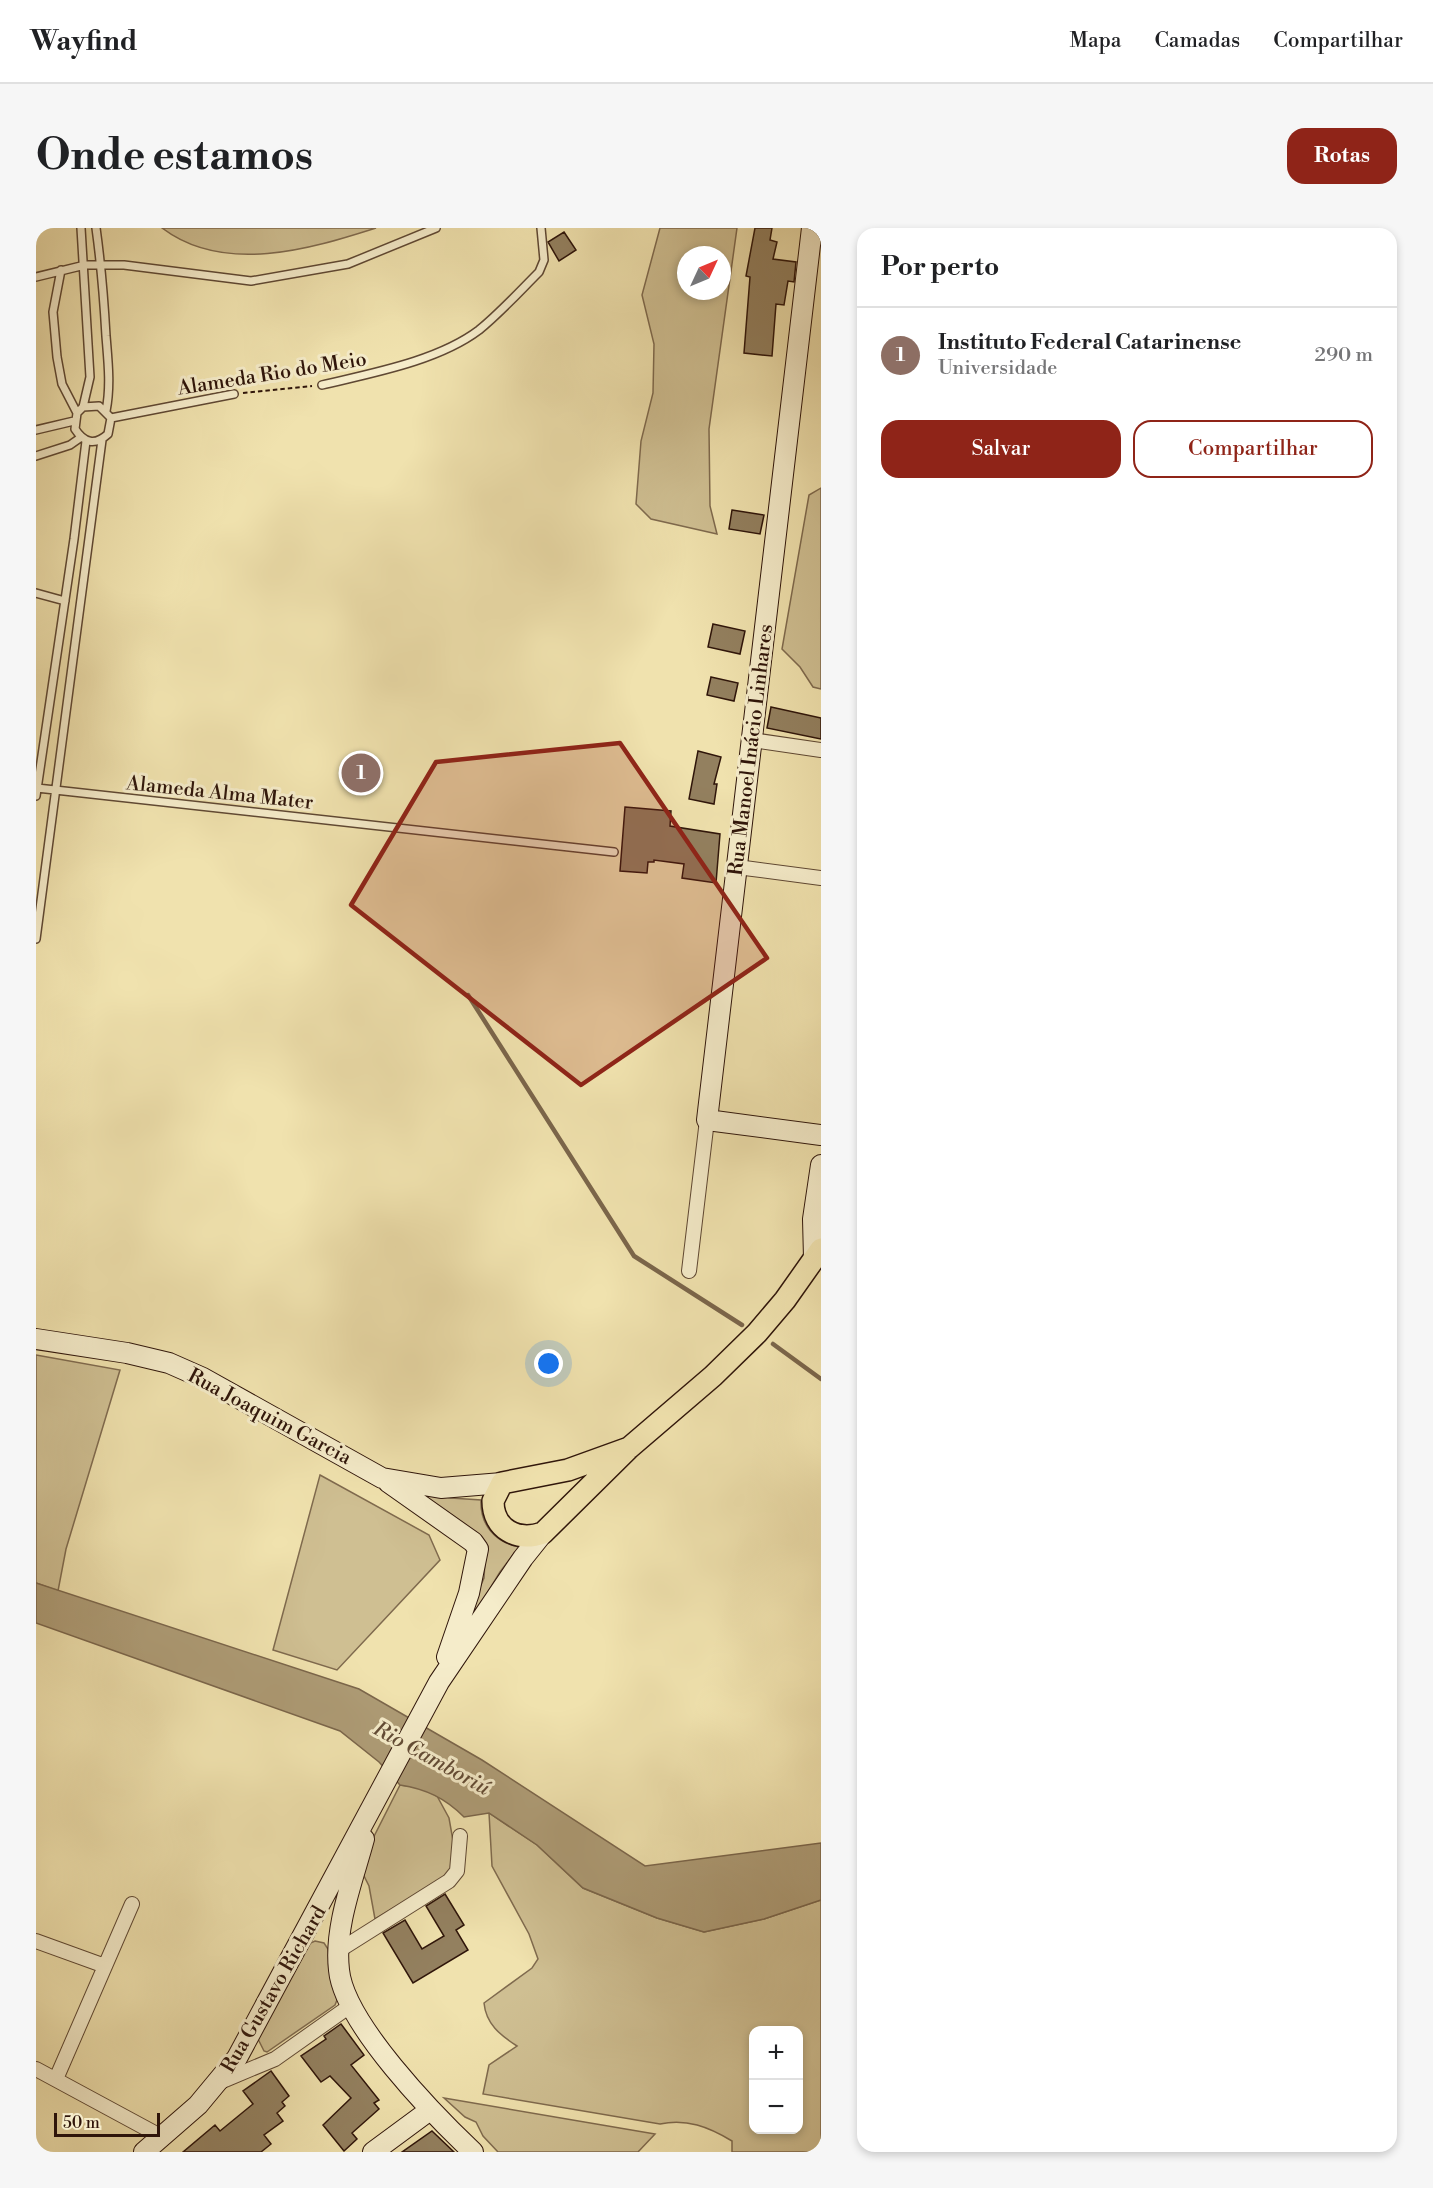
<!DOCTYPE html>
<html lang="pt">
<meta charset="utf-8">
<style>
body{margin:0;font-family:"Libre Bodoni",serif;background:#f6f6f6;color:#202124}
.controls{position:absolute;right:18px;bottom:18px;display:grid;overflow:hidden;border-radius:12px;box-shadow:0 3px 9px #0003}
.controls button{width:54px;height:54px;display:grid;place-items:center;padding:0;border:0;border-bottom:2px solid #e0e0e0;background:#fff;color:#202124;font:30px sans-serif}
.compass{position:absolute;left:641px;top:18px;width:54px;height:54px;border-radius:50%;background:#fff;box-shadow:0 3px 9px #0003;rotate:46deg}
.scale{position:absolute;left:18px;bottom:15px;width:106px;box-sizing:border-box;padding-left:6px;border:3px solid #2f150a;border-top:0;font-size:16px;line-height:21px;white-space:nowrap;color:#2f150a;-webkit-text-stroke:4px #f5ecca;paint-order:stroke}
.you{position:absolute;left:513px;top:1136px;width:21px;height:21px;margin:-15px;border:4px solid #fff;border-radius:50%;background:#1a73e8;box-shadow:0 0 0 9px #1a73e833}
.badge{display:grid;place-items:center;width:39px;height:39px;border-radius:50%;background:#8f2418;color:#fff;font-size:20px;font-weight:700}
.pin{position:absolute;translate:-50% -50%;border:3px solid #fff;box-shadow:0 2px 6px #0006}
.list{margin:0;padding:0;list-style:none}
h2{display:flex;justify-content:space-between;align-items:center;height:78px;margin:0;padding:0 24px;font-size:26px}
h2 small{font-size:20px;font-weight:400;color:#757577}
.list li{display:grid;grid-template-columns:39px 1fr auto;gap:18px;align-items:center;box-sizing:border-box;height:96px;padding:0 24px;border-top:2px solid #e0e0e0}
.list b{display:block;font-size:22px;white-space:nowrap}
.list p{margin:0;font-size:20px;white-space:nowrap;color:#757577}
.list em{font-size:20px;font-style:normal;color:#757577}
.actions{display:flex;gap:12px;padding:18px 24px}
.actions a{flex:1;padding:14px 0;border:2px solid #8f2418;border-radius:18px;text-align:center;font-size:21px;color:#8f2418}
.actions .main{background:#8f2418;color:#fff}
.map{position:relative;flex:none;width:785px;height:1924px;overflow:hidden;border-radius:18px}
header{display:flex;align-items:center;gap:36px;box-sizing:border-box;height:84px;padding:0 30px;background:#fff;border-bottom:2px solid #e0e0e0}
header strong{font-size:28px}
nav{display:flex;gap:33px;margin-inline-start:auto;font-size:21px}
.intro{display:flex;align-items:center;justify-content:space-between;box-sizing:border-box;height:144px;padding:0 36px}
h1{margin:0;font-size:42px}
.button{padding:15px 27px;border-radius:18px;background:#8f2418;color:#fff;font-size:21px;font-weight:700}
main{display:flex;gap:36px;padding:0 36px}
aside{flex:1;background:#fff;border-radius:18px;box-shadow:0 3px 9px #0003}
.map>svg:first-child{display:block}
.green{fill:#cfbf92;stroke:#7f6a4e;stroke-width:1.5;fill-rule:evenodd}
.water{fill:#ae9c76;stroke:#7b664b;stroke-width:1.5}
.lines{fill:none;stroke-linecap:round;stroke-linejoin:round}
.stream{stroke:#7b664b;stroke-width:4.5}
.building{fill:#93805f;stroke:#2f150a;stroke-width:1.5}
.lane-casing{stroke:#5f4833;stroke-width:10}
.street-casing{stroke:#5f4833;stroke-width:16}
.secondary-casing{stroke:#2f150a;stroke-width:22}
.primary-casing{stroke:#2f150a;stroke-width:24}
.path{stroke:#2f150a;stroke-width:2;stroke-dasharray:4.5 3;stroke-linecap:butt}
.lane{stroke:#f5ecca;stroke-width:7}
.street{stroke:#f5ecca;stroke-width:14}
.secondary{stroke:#f5ecca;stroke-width:20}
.primary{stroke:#f0e2ae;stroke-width:21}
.marked{fill:#8f2418;fill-opacity:0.2;stroke:#8f2418;stroke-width:4.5;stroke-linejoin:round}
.labels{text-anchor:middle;stroke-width:6;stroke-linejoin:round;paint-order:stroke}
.street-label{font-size:20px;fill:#2f150a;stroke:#f5ecca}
.water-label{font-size:21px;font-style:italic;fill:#624b35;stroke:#f5ecca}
</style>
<header>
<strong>Wayfind</strong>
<nav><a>Mapa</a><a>Camadas</a><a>Compartilhar</a></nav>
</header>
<div class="intro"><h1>Onde estamos</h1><a class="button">Rotas</a></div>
<main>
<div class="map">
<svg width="785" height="1924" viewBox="0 0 785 1924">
<rect width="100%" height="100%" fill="#f0e2ae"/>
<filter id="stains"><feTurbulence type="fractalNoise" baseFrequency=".00333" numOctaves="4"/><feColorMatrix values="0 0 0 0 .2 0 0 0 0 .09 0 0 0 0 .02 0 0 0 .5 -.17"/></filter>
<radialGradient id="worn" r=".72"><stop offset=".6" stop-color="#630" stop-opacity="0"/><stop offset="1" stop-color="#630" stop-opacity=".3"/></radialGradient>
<!-- green -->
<path class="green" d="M126 0H340C274 21 188 47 126 0Z
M624 0H701L673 201 674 278 681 306 615 291 600 276 605 213 617 165 618 116 606 67ZM650 27H686V63H650Z
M785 260V461L777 459 764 439 746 421 773 267Z
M0 1127 84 1142 30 1321 22 1363 0 1355Z
M284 1247 393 1307 404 1332 301 1442 237 1422Z
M380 1263 415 1270 445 1272C444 1297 459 1314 483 1319L464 1344 433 1395 429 1393 448 1350 449 1333Z
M364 1557 387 1560 401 1568 413 1590 421 1635 415 1646 339 1691 333 1658 323 1638Z
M453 1585 501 1617 547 1660 621 1690 668 1704 728 1691 785 1672V1924H696V1913C673 1899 650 1890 624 1896L447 1866 453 1837 481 1818C464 1807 450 1796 448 1775L496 1740 502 1731 493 1706 456 1638ZM718 1802H762V1902H718Z
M279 1713 288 1715 292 1721 301 1772 299 1777 231 1824 228 1823 222 1811 270 1717Z
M408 1870 619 1906 602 1924H462L447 1908 440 1894 429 1889Z"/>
<!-- water -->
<path class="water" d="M0 1355 323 1461 446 1532 609 1638 785 1615V1672L728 1691 668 1704 621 1690 547 1660 501 1617 453 1585 428 1589C409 1570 390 1561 364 1557L343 1534 304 1503 0 1395Z"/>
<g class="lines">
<!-- stream -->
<path class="stream" d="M432 767 598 1028 706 1097
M737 1116 785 1151"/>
</g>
<!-- building -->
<path class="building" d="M719 0H736L734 12 741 14 737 31 760 34 758 54 752 53 748 77 740 76 736 128 708 125 714 49 710 48Z
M528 4 540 22 523 33 512 14Z
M696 282 728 287 724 306 693 301Z
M677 396 709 403 704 426 672 419Z
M675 449 702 455 698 473 671 467Z
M735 479 785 490V511L731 500Z
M662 523 685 529 678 556H681L678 576 653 571Z
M589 579 635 583 634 598 684 606 680 655 646 650 648 636 618 632V634H612L611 645 584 643Z
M409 1666 428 1697 420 1702 432 1722 377 1755 347 1705 369 1692 386 1721 408 1708 390 1678Z
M305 1796 328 1827 315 1837 343 1872 338 1875 343 1881 316 1905 321 1911 308 1923 287 1897 315 1870 294 1848 285 1854 265 1828 290 1811 288 1808Z
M235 1843 253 1868 246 1874 249 1878 241 1885 247 1893 228 1907 235 1916 225 1924H147L179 1897 184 1903 217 1876 207 1863Z
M396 1903 418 1924H366Z"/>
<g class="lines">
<defs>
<path id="lane" d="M45 0 54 149 47 179
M60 0C65 36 68 72 70 108 72 133 75 158 70 183
M25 42 17 84 21 129 26 156 41 185 39 201C48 215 59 218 72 206L75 190 63 178 47 179 41 185
M0 49 49 37H88L215 53 312 36 400 0
M286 157C336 145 402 133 443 102 464 85 484 63 503 44L508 32 505 0
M75 190 198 166
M0 202 38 193
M0 228 34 217 44 210
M0 365 29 373
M1 560 578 624
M0 568 38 311 50 213
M0 711 66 212"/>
<path id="street" d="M716 512 785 522
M701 639 785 650
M653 1043 671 892
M0 1713 69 1738
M302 1723 413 1653 421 1643 424 1608
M0 1841 126 1909
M20 1851 96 1676
M184 1854 239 1831 314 1778"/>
<path id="secondary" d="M776 0 671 892 785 907
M778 1030 777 991 785 937
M0 1111 91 1125 133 1135 167 1150 346 1250 405 1260 466 1255
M352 1254 437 1314 442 1321 433 1365 411 1429
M328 1611C317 1652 298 1699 303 1742 308 1795 398 1887 437 1924
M108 1924 162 1877 201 1830 403 1454 487 1330 507 1305
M337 1924 394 1882"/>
<path id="primary" d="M593 1220 532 1242 466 1255 457 1273C457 1301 481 1314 507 1305L593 1220 677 1148 721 1105 749 1072 785 1021"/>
</defs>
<!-- lane casing -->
<use href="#lane" class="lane-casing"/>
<!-- street casing -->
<use href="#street" class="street-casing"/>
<!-- secondary casing -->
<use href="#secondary" class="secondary-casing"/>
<!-- primary casing -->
<use href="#primary" class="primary-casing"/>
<!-- path -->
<path class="path" d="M207 165 276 158"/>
<!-- lane -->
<use href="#lane" class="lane"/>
<!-- street -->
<use href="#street" class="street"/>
<!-- secondary -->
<use href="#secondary" class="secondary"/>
<!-- primary -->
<use href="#primary" class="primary"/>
</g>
<!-- marked area -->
<path class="marked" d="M584 515 731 730 545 857 315 677 400 534Z"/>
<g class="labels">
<!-- street labels -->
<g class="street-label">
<text transform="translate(236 145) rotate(-9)" y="7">Alameda Rio do Meio</text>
<text transform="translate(714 522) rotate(-83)" y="7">Rua Manoel Inácio Linhares</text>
<text transform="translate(184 564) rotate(6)" y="7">Alameda Alma Mater</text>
<text transform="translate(234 1188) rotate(28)" y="7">Rua Joaquim Garcia</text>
<text transform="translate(237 1761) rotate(-60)" y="7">Rua Gustavo Richard</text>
</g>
<!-- water labels -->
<g class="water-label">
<text transform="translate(396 1530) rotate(29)" y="7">Rio Camboriú</text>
</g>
</g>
<rect width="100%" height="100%" filter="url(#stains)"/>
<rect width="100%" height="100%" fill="url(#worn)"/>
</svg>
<div class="controls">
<button>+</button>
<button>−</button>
</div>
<svg class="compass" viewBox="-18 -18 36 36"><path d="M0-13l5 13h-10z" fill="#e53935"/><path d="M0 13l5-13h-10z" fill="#757577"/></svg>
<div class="scale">50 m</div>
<div class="you"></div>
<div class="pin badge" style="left:325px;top:545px;background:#8d6e63">1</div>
</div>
<aside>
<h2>Por perto<small></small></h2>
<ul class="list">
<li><span class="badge" style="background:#8d6e63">1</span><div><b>Instituto Federal Catarinense</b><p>Universidade</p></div><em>290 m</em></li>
</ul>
<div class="actions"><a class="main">Salvar</a><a>Compartilhar</a></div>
</aside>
</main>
